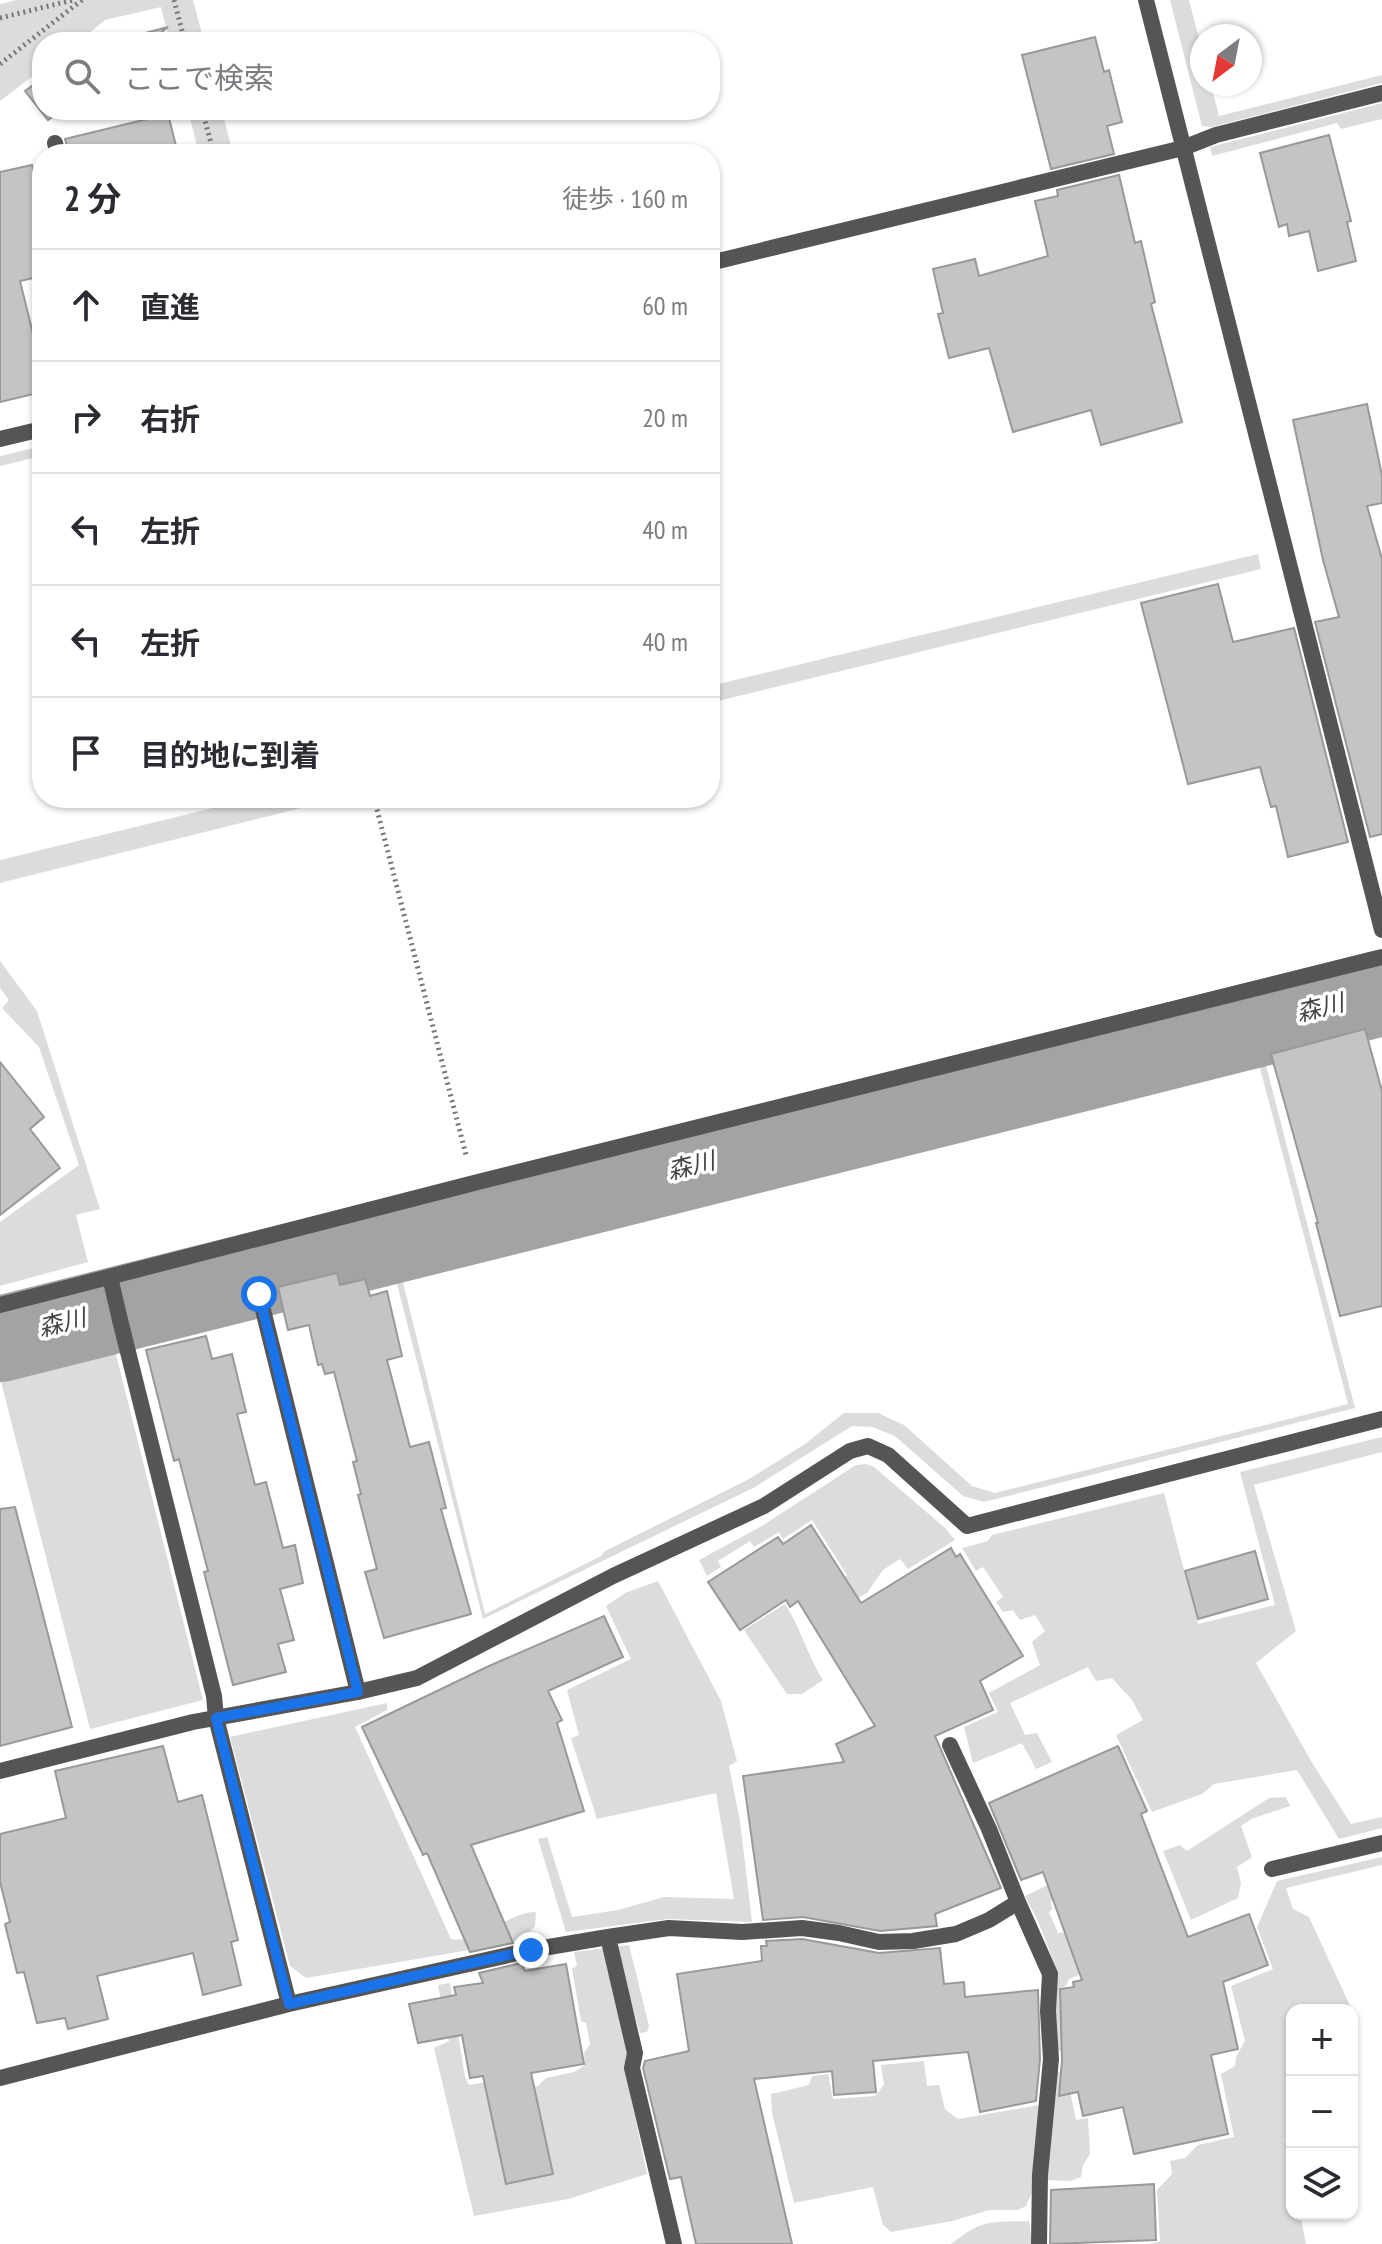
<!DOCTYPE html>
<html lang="ja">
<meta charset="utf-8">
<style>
body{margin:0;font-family:"PT Sans Narrow","Noto Sans JP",sans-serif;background:#f2f2f3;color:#2b2b33}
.controls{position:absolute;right:24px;bottom:24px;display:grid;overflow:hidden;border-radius:16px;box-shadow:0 2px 6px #0004}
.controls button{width:72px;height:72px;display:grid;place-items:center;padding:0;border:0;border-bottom:2px solid #e1e1e2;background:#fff;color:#2b2b33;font:40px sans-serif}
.compass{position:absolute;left:1190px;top:24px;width:72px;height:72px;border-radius:50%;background:#fff;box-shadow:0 2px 6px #0004;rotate:212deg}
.stop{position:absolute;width:24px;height:24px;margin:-18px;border:6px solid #1a73e8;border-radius:50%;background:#fff}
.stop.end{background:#1a73e8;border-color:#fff;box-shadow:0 2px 8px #0008}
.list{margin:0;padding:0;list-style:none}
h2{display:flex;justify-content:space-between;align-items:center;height:104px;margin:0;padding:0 32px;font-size:34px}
h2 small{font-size:26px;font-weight:400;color:#7c7c81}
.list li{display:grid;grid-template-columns:52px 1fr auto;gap:24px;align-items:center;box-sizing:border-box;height:112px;padding:0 32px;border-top:2px solid #e1e1e2}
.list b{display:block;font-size:30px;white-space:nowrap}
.list em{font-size:26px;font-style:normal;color:#7c7c81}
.icon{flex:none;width:44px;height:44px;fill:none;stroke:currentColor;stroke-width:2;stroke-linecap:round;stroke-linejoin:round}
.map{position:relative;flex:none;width:1382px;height:2244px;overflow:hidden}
.search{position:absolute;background:#fff;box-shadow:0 2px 6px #0004;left:32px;top:32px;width:688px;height:88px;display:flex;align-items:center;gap:20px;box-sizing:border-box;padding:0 28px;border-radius:32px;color:#7c7c81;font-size:30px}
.panel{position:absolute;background:#fff;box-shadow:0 2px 6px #0004;left:32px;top:144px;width:688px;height:664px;border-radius:32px}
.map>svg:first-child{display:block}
.green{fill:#dcdcdc;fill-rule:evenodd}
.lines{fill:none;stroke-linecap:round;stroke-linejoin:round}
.river{stroke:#a3a3a3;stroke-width:86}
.building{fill:#c4c4c4;stroke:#999;stroke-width:2}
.path{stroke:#777;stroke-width:5;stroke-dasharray:2 4;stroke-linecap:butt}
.lane{stroke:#555;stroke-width:16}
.street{stroke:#555;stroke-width:16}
.route{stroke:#1a73e8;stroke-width:10}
.labels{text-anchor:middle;stroke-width:7;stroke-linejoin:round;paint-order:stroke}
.water-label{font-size:24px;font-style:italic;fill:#444;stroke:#fff}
</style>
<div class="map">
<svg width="1382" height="2244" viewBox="0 0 1382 2244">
<rect width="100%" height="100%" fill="#fff"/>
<!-- green -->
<path class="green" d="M16 0H193L204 42H170L161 7 105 20 79 42H42V69L0 101V4Z
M1170 0H1189L1202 50V84H1211L1219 116 1382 75V83L1212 127 1202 126Z
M1382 103V119L1341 129 1337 123 1212 156 1210 147Z
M188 110H222L233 154H199Z
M42 446V456L0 466V456Z
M1258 554 1261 569 710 703V686Z
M254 798H342L0 883V860Z
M0 961 37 1011 100 1209 76 1215 88 1262 0 1286V1222L79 1165 39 1047 2 1008 9 1000 0 988Z
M1257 1031 1355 1408 984 1502 963 1496 895 1436 872 1427 852 1426 755 1487 483 1619 388 1249ZM1236 1045H1254L1348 1404 995 1493 972 1486 904 1425 878 1413H844L805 1444 749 1479 605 1551 601 1556 485 1614 396 1254Z
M107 1319 203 1700 90 1729 0 1378V1346Z
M1382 1437V1452L1254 1485 1296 1631 1256 1663 1311 1761 1351 1824 1382 1817V1828L1339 1839 1297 1770 1214 1784 1202 1794 1152 1812 1116 1735 1143 1720 1132 1700 1112 1678 1096 1681 1088 1667 1010 1703 1025 1735 1037 1733 1052 1762 1036 1769 1022 1743 973 1763 964 1727 998 1712 989 1693 1040 1665 1032 1642 1045 1631 1035 1615 1020 1620 1013 1610 1003 1612 996 1602 1003 1597 983 1567 976 1571 962 1548 988 1541 992 1535 1164 1493 1198 1624 1275 1605 1240 1472Z
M866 1464 874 1467 945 1528 955 1540 908 1569 900 1559 883 1570 867 1593 858 1598 843 1578 847 1575 812 1520 783 1539 779 1532 754 1547 750 1541 718 1561 721 1567 707 1576 699 1560 760 1527 856 1465Z
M658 1581 721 1701 737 1761 729 1766 740 1821 752 1922 668 1919 566 1932 538 1839 547 1837 572 1917 618 1910 664 1897 734 1899 716 1793 597 1819 571 1738 579 1735 567 1690 631 1659 606 1606 625 1593Z
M785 1604C801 1628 807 1655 823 1680L802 1694H787L744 1630Z
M387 1703V1710L355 1727 451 1939C480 1945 507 1912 536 1912L535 1926 529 1933 510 1943 306 1978 290 1966 230 1737Z
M1286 1797 1290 1806 1251 1819 1241 1826 1252 1857 1237 1867 1241 1883 1238 1898 1191 1920 1163 1851 1180 1845 1187 1851 1269 1798Z
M1382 1857V1865L1286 1888 1293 1909 1309 1917 1352 2010H1292V2135L1285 2138 1292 2173V2214H1300L1306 2244H1150L1160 2241 1157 2190 1172 2174 1170 2161 1185 2158 1198 2145 1234 2137 1221 2074 1235 2066 1236 2057 1245 2041 1231 1986 1273 1969 1257 1927 1277 1881Z
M1052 1883 1057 1896 1051 1901 1052 1909 1049 1912 1058 1933 1066 1932 1089 1971 1069 1979 1066 1986 1060 1988 1059 2002 1069 2048 1057 2052 1054 2012 1058 1973 1038 1921 1025 1896Z
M629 1945 649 2026 647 2032 640 2033 626 1985 628 2051 625 2069 647 2174 568 2199 474 2216 434 2048 449 2041 438 1985 450 1983 465 2077 469 2085 493 2081 504 2091 538 2086 546 2078 574 2072 585 2065 584 2053 590 2044 586 2023 581 2021 572 1969 577 1966 574 1952Z
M924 2061 927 2086 939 2085 945 2109 958 2119 1040 2105 1032 2193 1026 2206 1018 2210H989L952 2221 891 2232 883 2225 873 2187 794 2203 772 2113 771 2094 809 2085 812 2076 828 2074 833 2099 875 2096 884 2085 881 2065Z
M1066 2071 1076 2120 1088 2118 1090 2154 1083 2165 1081 2177 1070 2181 1047 2180 1057 2072Z
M1029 2221 1032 2244H951C982 2219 990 2222 1029 2221Z"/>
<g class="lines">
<!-- river -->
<path class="river" d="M0 1339 1382 993"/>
</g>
<!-- building -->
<path class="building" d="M168 27 150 42H111Z
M1095 37 1104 72 1109 70 1122 122 1107 126 1114 154 1051 169 1022 55Z
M42 79V110H61L48 120 25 91Z
M168 114 178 154H69L65 139Z
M1329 135 1351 221 1347 222 1356 261 1318 271 1309 231 1289 236 1287 224 1279 227 1260 153Z
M32 165 42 208V276L20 281 42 370V392L0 402V172Z
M1119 175 1135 243 1141 241 1155 302 1151 304 1182 422 1101 445 1091 410 1013 432 989 348 949 358 938 314 943 313 933 269 975 259 979 276 1048 256 1035 201 1058 196 1057 190Z
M1367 404 1382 475V503L1367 506 1382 559V834L1370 837 1315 622 1339 617 1323 560 1293 420Z
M1218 584 1233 642 1294 628 1348 842 1288 857 1276 806 1271 807 1260 767 1188 784 1141 603Z
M1365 1029 1382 1091V1306L1340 1316 1316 1223H1318L1271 1054Z
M0 1062 44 1117 30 1129 60 1168 0 1215Z
M337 1273 340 1285 365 1279 370 1296 387 1291 402 1356 387 1360 410 1447 429 1442 446 1508 441 1509 471 1614 384 1638 365 1572 377 1569 358 1495 361 1494 353 1462 357 1461 334 1372 325 1374 322 1364 318 1365 309 1325 288 1330 278 1287Z
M206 1336 212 1359 232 1354 246 1412 237 1414 255 1485 266 1482 283 1548 295 1545 303 1583 280 1589 294 1640 278 1644 286 1672 233 1685 204 1572 208 1571 179 1459 174 1461 146 1350Z
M15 1507 72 1727 0 1746V1509Z
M811 1525 861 1603 951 1548 956 1557 960 1554 1023 1656 980 1681 993 1710 935 1736 1001 1888 935 1914 937 1926 880 1931 803 1917 763 1920 743 1776 844 1762 836 1744 875 1726 798 1601 790 1607 786 1600 740 1630 708 1582 778 1537 783 1544Z
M1255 1551 1268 1599 1198 1619 1185 1571Z
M604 1616 623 1657 548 1691 562 1720 557 1723 584 1811 471 1845 513 1943 470 1952 427 1853 423 1855 362 1727 489 1666Z
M163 1746 178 1802 202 1795 238 1940 231 1942 241 1985 203 1995 193 1953 97 1976 108 2019 68 2029 65 2018 37 2023 24 1972 17 1973 5 1924 10 1922 0 1882V1834L66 1818 55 1771Z
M1118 1746 1147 1811 1141 1814 1188 1937 1249 1914 1268 1965 1223 1982 1238 2049 1211 2055 1228 2134 1134 2154 1123 2107 1083 2116 1078 2092 1059 2096 1062 2060 1060 1989 1074 1987 1073 1982 1082 1980 1043 1872 1021 1880 989 1803Z
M802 1939 879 1953 940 1948 944 1984 964 1982 965 1997 1038 1990 1040 2059 1036 2101 980 2112 968 2052 873 2061 876 2092 834 2095 832 2071 754 2079 792 2244H696L681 2177 670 2179 643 2068 645 2061 689 2051 677 1974 762 1961 761 1946H767L766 1941Z
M521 1963 525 1971 566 1964 584 2064 531 2073 553 2174 506 2184 483 2076 470 2078 462 2035 418 2043 409 2004 456 1995 454 1987 483 1983 479 1973Z
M1154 2184 1156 2240 1050 2244 1051 2190Z"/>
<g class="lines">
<!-- path -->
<path class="path" d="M174 0 185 42
M0 18 73 0
M0 64 82 0
M202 110 214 154
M374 798 466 1155"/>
<!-- lane -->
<path class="lane" d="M55 143 58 154
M259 1294 358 1692
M120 1320 214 1696 216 1718 289 2004
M950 1745 989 1829 1018 1902
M1272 1869 1382 1843
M608 1937 635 2053 632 2068 674 2244
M0 2078 289 2004 531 1950 608 1937 669 1928 742 1932 802 1928 839 1933 879 1942 913 1941 956 1934 989 1920 1018 1902 1050 1974 1048 2011 1051 2059 1040 2175 1039 2244"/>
<!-- street -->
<path class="street" d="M1146 0 1382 930
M710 263 1183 148 1216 135 1382 93
M0 439 42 429
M110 1277 120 1320
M0 1305 474 1183 1382 957
M0 1771 193 1722 358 1692 417 1678 613 1576 764 1506 850 1451 868 1446 888 1455 967 1526 1382 1419"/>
</g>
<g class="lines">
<!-- route -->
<path class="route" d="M259 1294 358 1692 216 1718 289 2004 531 1950"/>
</g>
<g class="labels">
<!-- water labels -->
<g class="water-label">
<text transform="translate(1320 1008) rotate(-14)" y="8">森川</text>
<text transform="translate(691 1166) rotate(-14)" y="8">森川</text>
<text transform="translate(62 1323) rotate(-14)" y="8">森川</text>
</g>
</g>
</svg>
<div class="controls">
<button>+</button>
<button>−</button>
<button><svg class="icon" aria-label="layers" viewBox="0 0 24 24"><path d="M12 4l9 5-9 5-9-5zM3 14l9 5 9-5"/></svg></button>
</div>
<svg class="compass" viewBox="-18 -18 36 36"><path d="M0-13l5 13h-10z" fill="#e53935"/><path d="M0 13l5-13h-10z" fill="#7c7c81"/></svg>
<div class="stop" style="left:259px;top:1294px"></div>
<div class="stop end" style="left:531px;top:1950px"></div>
<div class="search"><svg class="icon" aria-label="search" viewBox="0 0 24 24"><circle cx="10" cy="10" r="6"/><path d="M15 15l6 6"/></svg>ここで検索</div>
<section class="panel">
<h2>2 分<small>徒歩 · 160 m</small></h2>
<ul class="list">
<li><svg class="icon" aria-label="ahead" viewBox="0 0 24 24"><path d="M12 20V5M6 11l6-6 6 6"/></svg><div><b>直進</b></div><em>60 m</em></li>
<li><svg class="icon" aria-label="right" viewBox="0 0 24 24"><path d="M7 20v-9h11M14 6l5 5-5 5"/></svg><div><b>右折</b></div><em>20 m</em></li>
<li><svg class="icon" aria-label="left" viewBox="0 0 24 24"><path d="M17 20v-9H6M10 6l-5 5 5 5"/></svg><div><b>左折</b></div><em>40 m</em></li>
<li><svg class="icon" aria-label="left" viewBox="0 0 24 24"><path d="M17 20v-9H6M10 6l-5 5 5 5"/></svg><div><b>左折</b></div><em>40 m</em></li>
<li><svg class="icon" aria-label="arrive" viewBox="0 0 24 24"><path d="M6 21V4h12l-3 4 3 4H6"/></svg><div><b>目的地に到着</b></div></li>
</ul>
</section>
</div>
